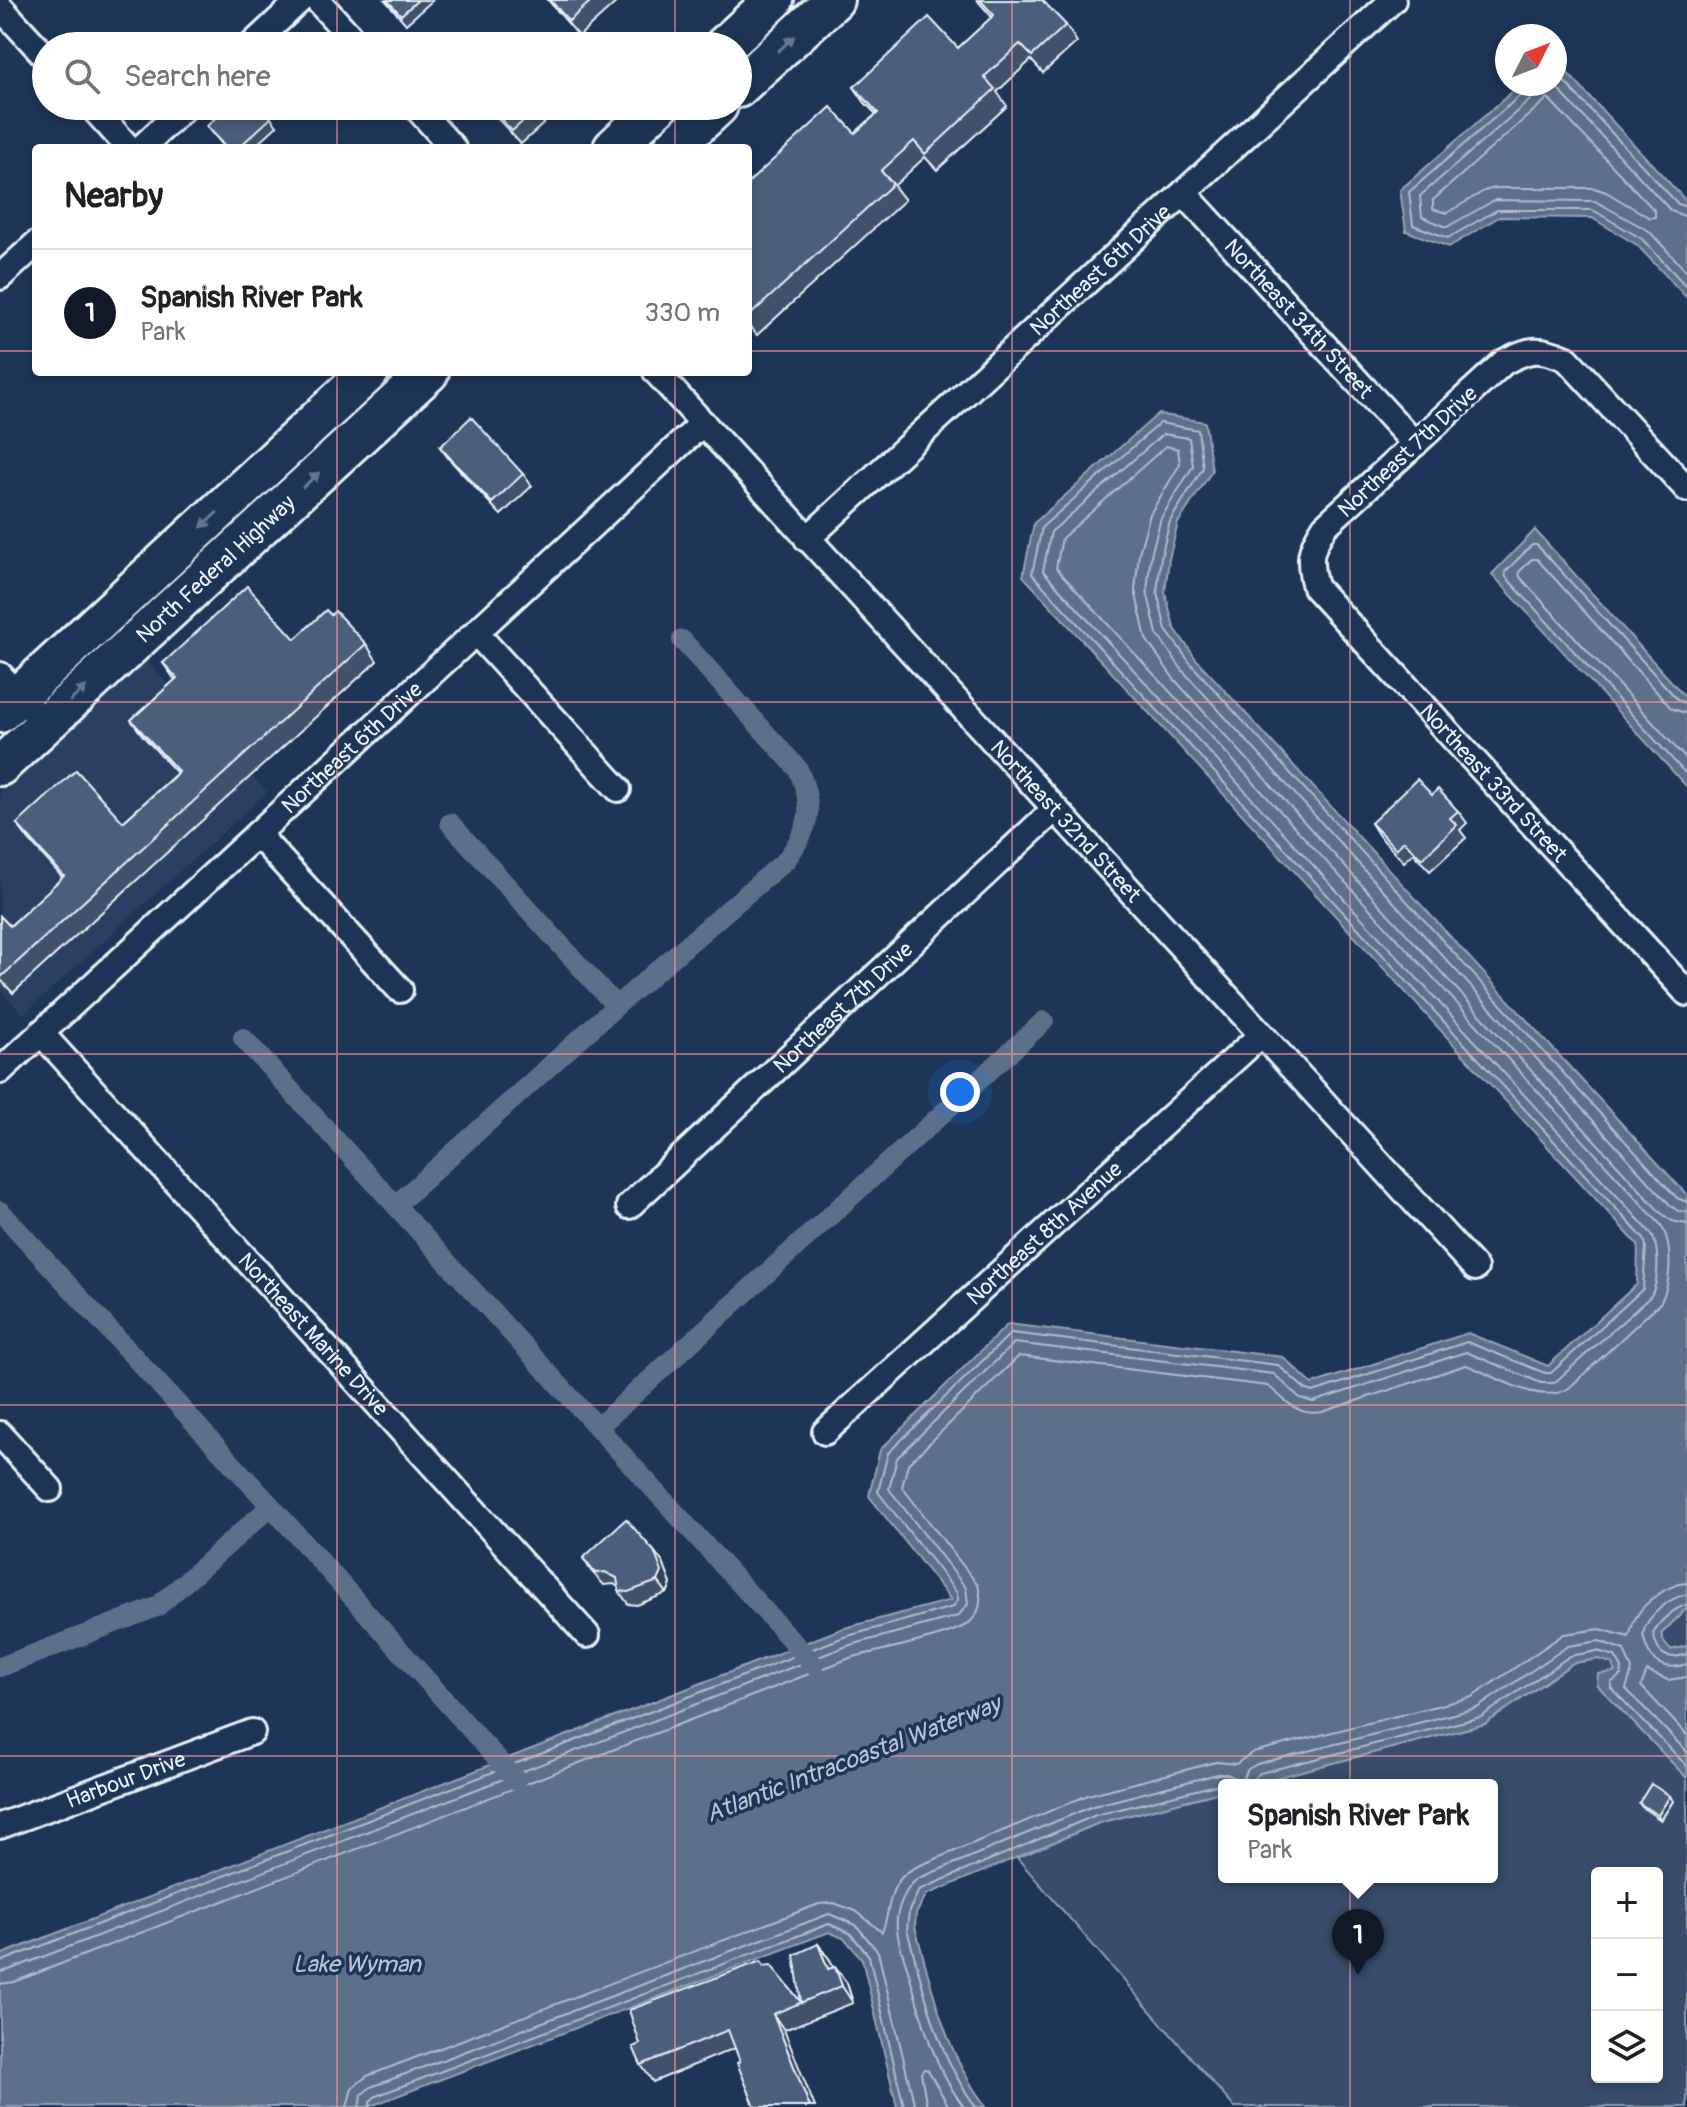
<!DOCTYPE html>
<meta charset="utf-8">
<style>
body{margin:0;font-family:Pangolin,sans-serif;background:#f6f6f6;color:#202124}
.controls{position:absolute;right:24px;bottom:24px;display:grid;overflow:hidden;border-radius:8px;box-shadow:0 4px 12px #0003}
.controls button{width:72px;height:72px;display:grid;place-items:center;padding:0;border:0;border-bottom:2px solid #e0e0e0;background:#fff;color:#202124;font:40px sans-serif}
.compass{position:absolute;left:1495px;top:24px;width:72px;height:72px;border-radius:50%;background:#fff;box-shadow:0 4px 12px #0003;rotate:48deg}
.you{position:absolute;left:960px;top:1092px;width:28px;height:28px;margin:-20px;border:6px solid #fff;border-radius:50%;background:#1a73e8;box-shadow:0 0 0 12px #1a73e833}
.badge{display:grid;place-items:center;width:52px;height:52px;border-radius:50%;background:#111827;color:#fff;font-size:26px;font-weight:700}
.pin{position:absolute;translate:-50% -66px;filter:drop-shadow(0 2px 4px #0008)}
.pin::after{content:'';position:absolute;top:42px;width:28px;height:24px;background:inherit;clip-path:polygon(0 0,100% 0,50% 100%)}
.popup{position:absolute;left:1218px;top:1779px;width:280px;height:104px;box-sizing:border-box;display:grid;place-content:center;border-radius:8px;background:#fff;filter:drop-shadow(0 2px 6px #0005);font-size:26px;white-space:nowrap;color:#757577}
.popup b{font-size:30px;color:#202124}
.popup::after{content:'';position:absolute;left:50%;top:100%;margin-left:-16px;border:16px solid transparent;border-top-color:#fff}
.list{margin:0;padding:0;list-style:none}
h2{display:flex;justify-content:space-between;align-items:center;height:104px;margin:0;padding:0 32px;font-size:34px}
h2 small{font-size:26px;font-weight:400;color:#757577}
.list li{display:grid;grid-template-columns:52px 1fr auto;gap:24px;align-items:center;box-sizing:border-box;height:128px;padding:0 32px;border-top:2px solid #e0e0e0}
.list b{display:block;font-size:30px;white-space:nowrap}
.list p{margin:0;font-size:26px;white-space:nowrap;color:#757577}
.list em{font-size:26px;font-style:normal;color:#757577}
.icon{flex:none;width:44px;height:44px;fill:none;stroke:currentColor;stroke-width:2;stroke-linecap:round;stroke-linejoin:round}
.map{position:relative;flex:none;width:1687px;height:2107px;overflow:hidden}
.search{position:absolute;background:#fff;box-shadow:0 4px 12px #0003;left:32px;top:32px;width:720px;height:88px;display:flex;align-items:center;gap:20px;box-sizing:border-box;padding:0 28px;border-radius:44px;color:#757577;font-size:30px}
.panel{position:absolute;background:#fff;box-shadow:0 4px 12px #0003;left:32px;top:144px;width:720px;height:232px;border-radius:8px}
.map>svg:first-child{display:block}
.built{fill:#2a4162}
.green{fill:#374d6c;stroke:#909fb2;stroke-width:2;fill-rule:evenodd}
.water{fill:#5d7089;stroke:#95a4b5;stroke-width:2}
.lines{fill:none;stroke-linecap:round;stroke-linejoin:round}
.shore{stroke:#b0bdcc;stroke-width:2}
.canal{stroke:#5d7089;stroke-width:20}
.street-casing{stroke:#e8f1f8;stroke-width:30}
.primary-casing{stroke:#e8f1f8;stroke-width:44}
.street{stroke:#1d3557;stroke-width:24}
.primary{stroke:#1d3557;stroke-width:38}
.wall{fill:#3f5169;stroke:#e8f1f8;stroke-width:2}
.shaded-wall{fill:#334255;stroke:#e8f1f8;stroke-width:2}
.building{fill:#495e7a;stroke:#e8f1f8;stroke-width:2}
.oneway{fill:#64778f}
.grid{fill:none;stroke:#ff9aa2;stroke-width:2;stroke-opacity:0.55}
.labels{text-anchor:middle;stroke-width:7;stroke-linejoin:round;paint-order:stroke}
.street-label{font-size:22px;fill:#e8f1f8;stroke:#1d3557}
.water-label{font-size:24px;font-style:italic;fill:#b7c4d1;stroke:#1d3557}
</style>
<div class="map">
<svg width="1687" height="2107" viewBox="0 0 1687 2107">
<rect width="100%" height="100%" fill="#1d3557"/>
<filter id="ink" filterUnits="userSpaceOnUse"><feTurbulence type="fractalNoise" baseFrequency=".0125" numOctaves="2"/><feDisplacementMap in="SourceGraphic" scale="16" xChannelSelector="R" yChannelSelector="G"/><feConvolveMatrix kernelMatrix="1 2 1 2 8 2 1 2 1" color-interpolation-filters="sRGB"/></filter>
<g filter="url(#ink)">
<!-- built -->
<path class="built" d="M141 655 267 792 23 1015 0 989V783Z"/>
<!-- green -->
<path class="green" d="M1687 1608V1646L1672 1650 1665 1644 1661 1634Z
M1598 1659 1612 1663 1615 1672 1597 1685 1687 1778V2107H1234L1017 1858 1099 1823 1224 1791V1877H1492V1785H1247L1485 1724 1573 1663ZM1597 1873H1657V2077H1597Z"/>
<!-- water -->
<path class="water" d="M1562 67 1687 202V298L1637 245 1592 218 1499 217 1449 247 1406 231 1400 190 1521 84H1555V68Z
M1158 414 1205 422 1212 471 1178 523 1169 559 1165 592 1174 627 1196 659 1687 1195V1608L1661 1634 1665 1644 1671 1650 1687 1646V1778L1597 1685 1598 1674 1615 1672 1612 1663 1598 1659 1573 1663 1485 1724 1247 1785H1224V1791L1099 1823 926 1895 916 1914 915 1927C934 1994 944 2050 986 2107H897L862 1959 845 1939 829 1932 368 2107H0V1955L841 1629 951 1600 869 1496 880 1450 1008 1324 1283 1357 1312 1384 1468 1333 1548 1366 1637 1284 1638 1245 1023 576 1034 523Z
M1535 530 1687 699V787L1492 574Z"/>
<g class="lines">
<!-- shore -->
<path class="shore" d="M1555 76 1560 77 1678 204 1687 207
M1526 84 1523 93 1409 192 1413 225 1448 238 1497 210H1593L1642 239 1687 287
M1536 84 1535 92 1530 100 1420 196 1422 217 1447 227 1495 200 1595 201 1649 231 1687 272
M1548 84 1556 87 1671 211 1687 217
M1548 98 1655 211V217L1650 218 1606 192 1594 188H1495L1484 191 1447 213 1433 209V200Z
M1687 704 1678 700 1537 545H1532L1505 572 1506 577 1687 775
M1687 714 1671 708 1537 559H1532L1519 572 1520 577 1687 760
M1687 1595C1670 1596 1646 1617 1643 1634 1648 1660 1661 1673 1687 1664
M1687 1605C1675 1607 1657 1623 1653 1634 1659 1656 1666 1661 1687 1654
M1687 1677 1668 1680 1647 1671 1641 1686 1687 1735
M1253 1785 1254 1778 1260 1773 1481 1717 1570 1656 1597 1651 1615 1656 1622 1668 1621 1675 1611 1683V1688L1687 1766
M0 1962 844 1637 953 1607 958 1600 957 1593 878 1492 888 1453 1011 1333 1278 1365 1305 1389 1313 1392 1467 1342 1545 1373H1551L1643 1289 1646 1246 1644 1239 1032 574 1042 527 1160 423 1198 430 1203 468 1170 521 1161 557 1157 592 1166 630 1191 664 1677 1198 1687 1202
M0 1972 9 1970 847 1646 958 1616 968 1604 966 1588 889 1489 897 1458 1014 1343 1274 1374 1300 1398 1313 1402 1466 1352 1541 1383H1554L1651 1296C1659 1281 1660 1248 1651 1233L1043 571 1051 532 1163 434 1189 438 1193 466 1161 518 1151 555 1147 591 1157 634 1183 671 1670 1205 1678 1211 1687 1212
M0 1984 14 1982 850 1658C875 1651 957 1636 971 1621 981 1611 982 1598 978 1585L902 1487 908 1464 1019 1356 1268 1386C1286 1400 1297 1417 1322 1412L1466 1365C1495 1375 1540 1407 1569 1388L1660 1303C1672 1284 1673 1244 1661 1225L1056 568 1062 538 1166 446 1178 449 1180 464 1150 514 1139 553 1135 590 1146 639 1174 679 1661 1213 1672 1221 1687 1224
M347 2107 352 2088 367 2076 819 1904 834 1903 856 1911 882 1932C892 1909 885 1884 914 1868L1088 1795 1216 1762 1236 1764 1253 1752 1472 1697 1564 1634 1600 1629 1629 1637C1631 1631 1632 1624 1635 1619 1644 1602 1668 1584 1687 1583
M359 2107 362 2094 371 2087 829 1914 856 1925 878 1952 915 2107
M370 2107V2101L376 2096 829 1924 850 1933 869 1956 904 2107
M927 2107 921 2073 924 2069 928 2070 949 2107
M964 2107C934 2068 923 2023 910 1977 906 1961 898 1945 897 1929 895 1912 904 1890 917 1879L1093 1806 1218 1774H1227L1241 1781 1248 1769 1257 1764 1477 1708 1568 1646 1599 1641 1624 1650 1632 1670 1626 1689 1687 1752
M976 2107C936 2054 925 1992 907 1930L909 1911 919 1890 1096 1815 1220 1784 1227 1785"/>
<!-- canal -->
<path class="canal" d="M450 823 616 1006
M243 1038 814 1665
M396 1205 616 1006 786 860C811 826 815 808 798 769L682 640
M0 1211 271 1506 516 1780
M598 1427 1044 1021
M0 1667 157 1607 271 1506"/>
<defs>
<g id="street">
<path d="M317 0 359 46"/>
<path d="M0 7 46 57"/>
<path d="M251 46 300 0"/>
<path d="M91 106 129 148"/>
<path d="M415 106 453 148"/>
<path d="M141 148 186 106"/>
<path id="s1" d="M1184 193 1415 444"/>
<path d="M0 277 36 244"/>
<path id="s2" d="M656 372 1475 1268"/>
<path id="s3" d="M1687 489 1567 359C1540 347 1530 348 1504 362L1325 526C1309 550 1308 559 1315 587L1687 993"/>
<path id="s4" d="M807 539 1393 0"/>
<path d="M476 633 618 789"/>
<path d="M0 675 45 724"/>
<path d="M257 834 400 990"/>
<path id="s5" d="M41 1033 587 1635"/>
<path id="s6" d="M0 1071 703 423"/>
<path id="s7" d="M629 1206 1055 809"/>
<path id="s8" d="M825 1432 1261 1035"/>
<path d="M0 1434 50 1489"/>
<path id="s9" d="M0 1826 252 1732"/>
</g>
<g id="primary">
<path d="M724 46 774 0"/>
<path d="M738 88 834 0"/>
<path d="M613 148 658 106"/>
<path d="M673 148 718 106"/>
<path d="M0 713 369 372"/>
<path id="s10" d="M0 766 429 372"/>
</g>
</defs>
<!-- street casing -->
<use href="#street" class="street-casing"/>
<!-- primary casing -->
<use href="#primary" class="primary-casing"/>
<!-- street -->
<use href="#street" class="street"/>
<!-- primary -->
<use href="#primary" class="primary"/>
</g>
<!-- wall -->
<path class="wall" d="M385 0H433L406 24Z
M548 0H619L579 36Z
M977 0H1042L1066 25 1077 42 1043 73 1031 60 997 92 1007 106 937 170 925 157 894 186 905 200 757 335 748 325V183L855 133 876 114 865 103 854 87 958 48 992 17Z
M486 106H561L562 107 521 144Z
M271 118 277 126 253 148H225L207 126Z
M440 447 523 474 532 486 501 515 449 459Z
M331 615 366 644 377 661 13 993 0 979V916L10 926 63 878 29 840 17 824 123 822 177 773 143 736 131 720 175 680 163 663 295 639Z
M1432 795 1458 811 1467 823 1460 830 1466 838 1430 871 1413 853 1404 862 1379 836 1371 823Z
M654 1551 663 1563 671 1584 667 1593 637 1605 628 1604 619 1591 618 1587 614 1584 604 1585 591 1571 583 1558Z
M1673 1801 1661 1820 1642 1807 1639 1803Z
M818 1944 830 1960 833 1967 847 1983 853 2003 784 2030 740 2061 735 2048 653 2082 641 2065 640 2044 765 1966 801 2002Z"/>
<!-- shaded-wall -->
<path class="shaded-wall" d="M654 1551 663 1563 671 1584 667 1593 658 1581Z
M1670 1796 1673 1801 1661 1820 1658 1815Z
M818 1944 830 1960 840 1985 828 1969Z
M835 1967 847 1983 853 2003 842 1986Z
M773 2014 784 2030 815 2107H810Z"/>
<!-- building -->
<path class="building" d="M387 0H418L401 15Z
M550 0H592L569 21Z
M980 0H1042L1066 25 1032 56 1020 44 984 77 995 89 925 154 914 141 881 171 893 184 748 317V183L831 107 855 133 878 113 854 87 929 17 958 48 994 15Z
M498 34 509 46H485Z
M228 106H261L271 118 238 148H227L207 126Z
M489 106H540L512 131Z
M471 417 523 474 492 503 440 447Z
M247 586 295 639 326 610 331 615 335 611 366 644 1 977 0 975V916L10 926 64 876 17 824 76 770 123 822 179 772 131 720 177 678 163 663Z
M1417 779 1432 795 1438 789 1458 811 1450 818 1457 825 1422 859 1404 841 1396 849 1371 823Z
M626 1519 654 1551 662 1572 658 1581 628 1592 619 1591 617 1578 605 1572 595 1573 583 1558Z
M1651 1784 1670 1796 1658 1815 1639 1803Z
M818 1944 828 1969 835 1967 842 1986 773 2014 810 2107H755L737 2063 740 2061 728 2030 641 2065 633 2047 640 2044 629 2010 761 1961 764 1966 771 1965 801 2002 794 1955Z"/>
<!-- one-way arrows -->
<defs><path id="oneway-solid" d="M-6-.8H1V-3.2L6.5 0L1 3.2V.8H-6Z" transform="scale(2)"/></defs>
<g class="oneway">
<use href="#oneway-solid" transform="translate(786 44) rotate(-43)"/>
<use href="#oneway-solid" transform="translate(311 480) rotate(-43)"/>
<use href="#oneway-solid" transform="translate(209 520) rotate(137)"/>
<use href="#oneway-solid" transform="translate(78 694) rotate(-43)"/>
</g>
</g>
<!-- grid -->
<path class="grid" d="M337 0V46M675 0V46M1012 0V2107M1350 0V2107M337 106V148M675 106V148M0 351H36M748 351H1687M337 372V2107M675 372V2107M0 702H1687M0 1054H1687M0 1405H1687M0 1756H1687"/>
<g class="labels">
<!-- street labels -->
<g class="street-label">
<text dy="8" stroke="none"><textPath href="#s4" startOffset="398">Northeast 6th Drive</textPath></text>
<text dy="8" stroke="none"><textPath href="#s1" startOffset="170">Northeast 34th Street</textPath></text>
<text transform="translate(1407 451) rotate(-43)" y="8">Northeast 7th Drive</text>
<text dy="8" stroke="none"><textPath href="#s10" startOffset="292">North Federal Highway</textPath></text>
<text dy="8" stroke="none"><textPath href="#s6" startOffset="478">Northeast 6th Drive</textPath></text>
<text dy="8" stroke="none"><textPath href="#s3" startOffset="816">Northeast 33rd Street</textPath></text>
<text dy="8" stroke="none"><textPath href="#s2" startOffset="608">Northeast 32nd Street</textPath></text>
<text dy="8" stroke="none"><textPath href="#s7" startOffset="292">Northeast 7th Drive</textPath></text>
<text dy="8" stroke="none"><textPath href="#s8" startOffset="296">Northeast 8th Avenue</textPath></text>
<text dy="8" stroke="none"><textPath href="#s5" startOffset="406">Northeast Marine Drive</textPath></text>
<text dy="8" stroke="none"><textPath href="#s9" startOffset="134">Harbour Drive</textPath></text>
</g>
<!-- water labels -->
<g class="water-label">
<text transform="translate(853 1759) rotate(-21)" y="8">Atlantic Intracoastal Waterway</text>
<text x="357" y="1972">Lake Wyman</text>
</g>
</g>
</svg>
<div class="controls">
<button>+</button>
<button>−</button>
<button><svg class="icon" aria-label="layers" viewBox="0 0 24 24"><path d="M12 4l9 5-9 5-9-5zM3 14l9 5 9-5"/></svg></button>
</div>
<svg class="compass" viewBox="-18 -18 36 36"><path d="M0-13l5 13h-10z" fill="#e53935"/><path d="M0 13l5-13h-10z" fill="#757577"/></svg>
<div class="you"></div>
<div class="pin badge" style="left:1358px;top:1975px">1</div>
<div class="popup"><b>Spanish River Park</b>Park</div>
<div class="search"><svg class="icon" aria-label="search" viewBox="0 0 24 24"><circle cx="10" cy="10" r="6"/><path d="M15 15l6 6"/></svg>Search here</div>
<section class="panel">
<h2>Nearby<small></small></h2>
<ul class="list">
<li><span class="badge">1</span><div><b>Spanish River Park</b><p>Park</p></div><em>330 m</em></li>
</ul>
</section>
</div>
